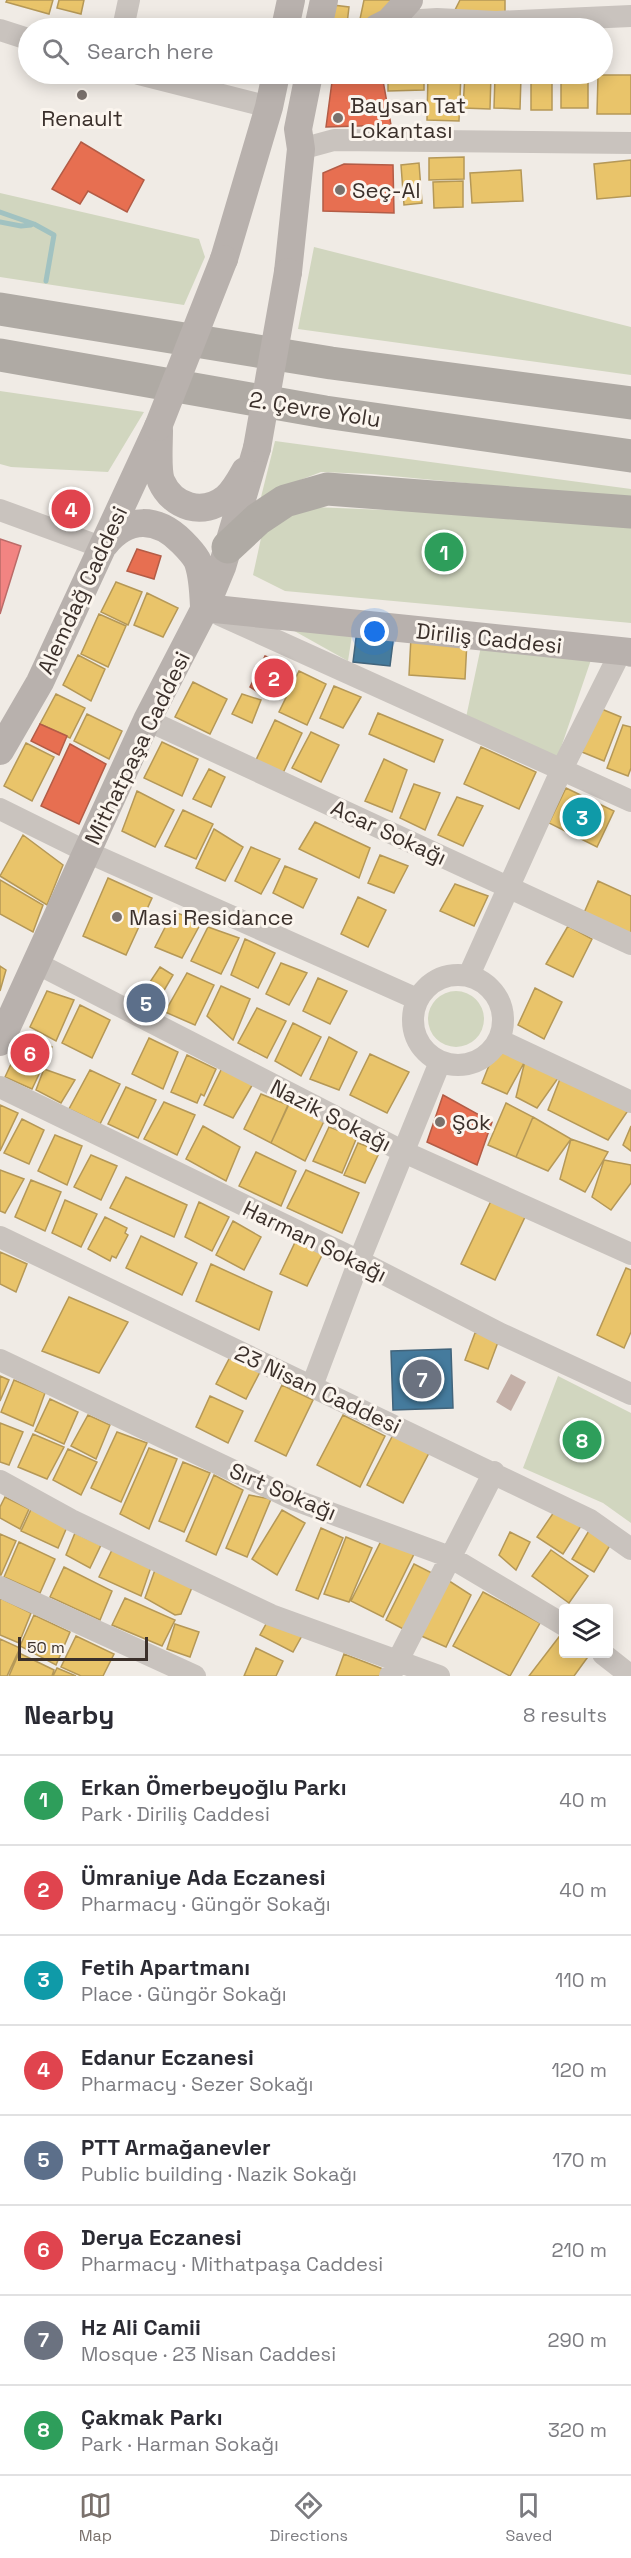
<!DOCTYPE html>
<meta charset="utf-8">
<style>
body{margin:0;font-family:"Space Grotesk",sans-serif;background:#f2f2f3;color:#2b2b33}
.controls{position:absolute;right:18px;bottom:18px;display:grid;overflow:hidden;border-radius:6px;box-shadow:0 3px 15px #0003}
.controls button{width:54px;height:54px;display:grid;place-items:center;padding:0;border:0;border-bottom:2px solid #e1e1e2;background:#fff;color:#2b2b33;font:30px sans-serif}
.scale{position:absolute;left:18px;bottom:15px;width:130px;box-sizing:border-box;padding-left:6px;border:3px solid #3b302b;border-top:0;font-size:16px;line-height:21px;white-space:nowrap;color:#3b302b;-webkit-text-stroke:4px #fbf5ee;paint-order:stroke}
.you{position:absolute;left:375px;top:632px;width:21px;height:21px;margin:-15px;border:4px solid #fff;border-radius:50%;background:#1a73e8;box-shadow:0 0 0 9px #1a73e833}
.badge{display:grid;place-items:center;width:39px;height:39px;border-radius:50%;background:#7a716c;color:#fff;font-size:20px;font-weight:700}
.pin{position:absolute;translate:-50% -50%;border:3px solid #fff;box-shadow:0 2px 6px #0006}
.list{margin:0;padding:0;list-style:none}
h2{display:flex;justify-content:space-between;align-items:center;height:78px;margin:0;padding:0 24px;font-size:26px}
h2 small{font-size:20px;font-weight:400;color:#7c7c81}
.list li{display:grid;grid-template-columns:39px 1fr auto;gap:18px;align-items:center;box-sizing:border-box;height:90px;padding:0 24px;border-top:2px solid #e1e1e2}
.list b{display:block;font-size:22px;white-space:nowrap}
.list p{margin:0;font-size:20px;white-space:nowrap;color:#7c7c81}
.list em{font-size:20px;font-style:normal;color:#7c7c81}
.icon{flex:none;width:33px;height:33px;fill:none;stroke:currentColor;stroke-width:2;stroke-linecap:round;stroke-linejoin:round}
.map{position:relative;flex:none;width:631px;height:1676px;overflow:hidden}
.search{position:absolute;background:#fff;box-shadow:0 3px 15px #0003;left:18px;right:18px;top:18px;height:66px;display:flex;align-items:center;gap:15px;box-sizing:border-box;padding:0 21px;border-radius:33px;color:#7c7c81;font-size:22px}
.sheet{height:798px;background:#fff}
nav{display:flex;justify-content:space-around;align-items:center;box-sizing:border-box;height:84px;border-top:2px solid #e1e1e2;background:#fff;font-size:16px;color:#7c7c81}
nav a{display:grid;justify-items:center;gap:3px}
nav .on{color:#7a716c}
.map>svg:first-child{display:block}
.green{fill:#d1d6bf}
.homes{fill:#e9c46a;stroke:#b59857;stroke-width:1.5}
.shops{fill:#e76f51;stroke:#b35c46;stroke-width:1.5}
.health{fill:#f28482;stroke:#bb6b68;stroke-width:1.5}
.public{fill:#457b9d;stroke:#42647b;stroke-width:1.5}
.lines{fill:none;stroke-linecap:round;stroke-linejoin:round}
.stream{stroke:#a1c2c1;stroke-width:5}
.building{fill:#c3afa7}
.minor{stroke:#c9c3be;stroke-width:22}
.major{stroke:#b8b1ad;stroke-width:28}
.highway{stroke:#afaaa4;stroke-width:33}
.major-bridge{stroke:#b8b1ad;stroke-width:28}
.poi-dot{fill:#7a716c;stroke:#fbf5ee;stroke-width:2}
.labels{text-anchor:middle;stroke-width:6;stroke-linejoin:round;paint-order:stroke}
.poi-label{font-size:22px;fill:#3b302b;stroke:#fbf5ee;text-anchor:start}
.street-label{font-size:22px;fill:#3b302b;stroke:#fbf5ee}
</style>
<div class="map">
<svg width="631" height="1676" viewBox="0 0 631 1676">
<rect width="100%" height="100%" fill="#f0ebe5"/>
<!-- green -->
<path class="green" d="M0 193 199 239 205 257 184 305 0 277Z
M314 247 631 327V375L298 329Z
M0 391 144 412 108 472 11 467 0 464Z
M275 441 631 489V499L371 474 321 472 290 484 259 505Z
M313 507 555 517 631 525V623L285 591 253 575 263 529 288 514Z
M289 628 353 629 348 661Z
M483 637 593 654 554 768 464 727Z
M428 1019a28 28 0 1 1 56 0a28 28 0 1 1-56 0Z
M558 1376 631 1413V1523L603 1503 523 1468Z"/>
<!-- homes -->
<path class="homes" d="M7 0H53L49 14 6 2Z
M59 0H84L81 14 57 8Z
M364 0H398L376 21 360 19Z
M460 0H505V15L452 16Z
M333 5 349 7 347 24 330 22Z
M388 74H424V90L388 91Z
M428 74H461L459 121 427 120Z
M465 74H491L490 109 463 108Z
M531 74H552V110H531Z
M561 74H588V108H561Z
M598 75H631V114H597Z
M495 76 521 77 520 109 494 108Z
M464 157V179L429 180V158Z
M631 160V196L597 199 594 164Z
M419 163 422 203 404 205 401 165Z
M521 170 523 201 472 203 470 173Z
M463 181V207L434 208 433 182Z
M116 582 142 592 128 625 101 612Z
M147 593 178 608 163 637 134 625Z
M99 614 126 626 108 667 81 654Z
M411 637 467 641 465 679 409 675Z
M78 655 105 669 91 701 63 685Z
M299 671 326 684 307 725 279 712Z
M193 682 227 699 210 734 175 717Z
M334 686 361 697 343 728 320 718Z
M56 694 85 708 70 738 40 724Z
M242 694 261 700 252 723 232 714Z
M599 708 621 717 604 761 582 752Z
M378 713 443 740 434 762 369 734Z
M87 714 122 731 109 759 74 741Z
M275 720 302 733 283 773 256 760Z
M623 725 631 727V768L628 776 607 768Z
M311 732 339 745 321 782 292 768Z
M162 742 198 759 182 796 144 778Z
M26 743 54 757 32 801 4 786Z
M481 747 536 772 519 809 464 784Z
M384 759 407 770 392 812 365 801Z
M209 769 225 777 211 807 193 799Z
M414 784 440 793 425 830 400 818Z
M566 788 614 811 597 847 549 823Z
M137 791 174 810 155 847 122 831Z
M457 797 483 806 463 846 438 835Z
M183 810 213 824 196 859 165 846Z
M315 822 370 848 359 878 299 849Z
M214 829 243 847 225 881 196 868Z
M23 835 63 865 47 905 0 876Z
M251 847 280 859 261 894 235 881Z
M380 855 408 866 394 893 368 883Z
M285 866 317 879 303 908 273 893Z
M108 878 152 898 126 955 83 936Z
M0 880 43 905 33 932 0 914Z
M598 881 631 896V935L584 913Z
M455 884 488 896 474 926 440 911Z
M358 897 386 910 368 947 341 934Z
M173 912 202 921 182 958 155 947Z
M568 926 592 939 573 977 546 964Z
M208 927 239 938 221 974 191 961Z
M245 939 275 953 258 988 231 975Z
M281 963 307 973 289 1005 266 994Z
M0 966 6 970 0 991Z
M160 967 173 975 155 1006 140 997Z
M187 973 214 985 195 1025 165 1012Z
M318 978 347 991 330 1024 303 1011Z
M221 986 250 999 233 1040 207 1016Z
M535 988 562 1002 544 1039 518 1025Z
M47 991 74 1000 56 1041 30 1027Z
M80 1005 110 1020 92 1058 62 1043Z
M257 1008 286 1021 267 1058 238 1043Z
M293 1023 321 1037 301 1076 275 1061Z
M24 1036 52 1047 32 1089 5 1077Z
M329 1037 357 1052 339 1090 310 1079Z
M149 1038 178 1052 163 1089 132 1074Z
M499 1040 525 1061 507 1094 482 1083Z
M370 1054 409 1072 387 1113 350 1095Z
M187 1055 216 1069 204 1096 201 1094 197 1103 171 1092Z
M525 1061 563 1071 537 1108 516 1097Z
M222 1068 254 1082 233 1118 204 1105Z
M44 1069 75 1080 61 1103 36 1090Z
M90 1070 120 1084 100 1124 69 1109Z
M563 1071 629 1109 608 1140 548 1110Z
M126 1087 156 1100 138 1138 108 1124Z
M261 1094 288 1105 271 1143 244 1129Z
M164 1102 195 1115 177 1155 144 1139Z
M290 1102 326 1117 305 1161 271 1143Z
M506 1103 533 1117 516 1157 488 1145Z
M0 1105 18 1113 0 1151Z
M533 1117 571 1139 548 1171 516 1157Z
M22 1119 44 1130 29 1164 4 1153Z
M203 1126 240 1147 226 1181 186 1159Z
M631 1126V1151L623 1145Z
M329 1127 357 1137 342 1173 313 1161Z
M55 1135 82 1146 67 1185 38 1171Z
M571 1139 608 1152 585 1192 560 1179Z
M358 1143 380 1151 365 1183 344 1175Z
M256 1152 296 1171 281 1206 239 1186Z
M91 1155 117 1166 101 1200 74 1187Z
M604 1160 631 1165V1183L611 1210 592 1197Z
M0 1170 24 1179 5 1213 0 1211Z
M306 1170 359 1193 342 1233 287 1208Z
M126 1177 187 1205 174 1237 110 1208Z
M31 1180 61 1192 45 1231 15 1217Z
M65 1200 97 1214 81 1247 52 1233Z
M491 1201 525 1217 495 1280 461 1264Z
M199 1202 229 1217 212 1251 185 1237Z
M105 1217 127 1228 125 1233 128 1235 116 1258 112 1256 110 1261 88 1249Z
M233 1221 261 1237 244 1270 216 1255Z
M141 1236 197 1263 182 1295 126 1268Z
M298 1236 325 1249 307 1286 280 1274Z
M0 1252 27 1264 16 1292 0 1284Z
M211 1264 272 1292 259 1330 196 1301Z
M626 1268 631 1270V1332L624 1348 597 1335Z
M69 1297 128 1322 99 1373 42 1351Z
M475 1333 501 1334 488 1369 465 1360Z
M230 1357 261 1370 246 1399 216 1384Z
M0 1376 9 1380 0 1401Z
M14 1380 45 1393 33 1426 1 1412Z
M282 1385 313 1400 286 1456 255 1441Z
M210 1396 243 1411 228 1443 196 1427Z
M50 1399 78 1412 64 1444 35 1431Z
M88 1415 110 1425 96 1459 71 1446Z
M343 1415 385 1436 360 1487 317 1465Z
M0 1423 23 1432 9 1465 0 1462Z
M395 1431 431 1449 403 1503 367 1485Z
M117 1432 147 1443 121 1502 91 1488Z
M33 1434 64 1447 47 1479 18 1467Z
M149 1448 177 1459 149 1529 120 1514Z
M68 1449 97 1462 81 1495 53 1480Z
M183 1462 210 1473 184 1532 159 1521Z
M214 1475 243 1490 216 1555 186 1541Z
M249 1495 271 1499 247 1557 226 1548Z
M5 1497 29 1509 20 1529 0 1518V1507Z
M34 1503 70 1520 58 1548 21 1531Z
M556 1509 581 1526 563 1554 537 1537Z
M282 1510 305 1523 277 1575 252 1559Z
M321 1528 343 1538 318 1599 296 1590Z
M590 1529 612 1542 594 1572 572 1559Z
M510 1532 530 1542 516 1570 499 1555Z
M75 1533 101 1545 90 1568 66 1555Z
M0 1534 16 1541 1 1575H0Z
M346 1537 372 1548 349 1602 324 1594Z
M382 1539 414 1554 383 1617 351 1601Z
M19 1542 55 1559 40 1593 4 1577Z
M112 1550 151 1567 141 1596 99 1577Z
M551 1550 588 1576 569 1603 532 1576Z
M414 1564 434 1574 409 1632 386 1620Z
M64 1567 112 1591 100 1620 50 1597Z
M156 1567 193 1585 181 1614 175 1615 145 1598Z
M443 1577 471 1595 446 1647 417 1634Z
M483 1592 540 1623 510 1676 453 1646Z
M0 1598 31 1613 19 1643 0 1635Z
M125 1598 175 1620 162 1646 112 1625Z
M34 1615 70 1632 56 1665 20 1646Z
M271 1615 304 1632 293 1652 260 1635Z
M175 1624 199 1632 190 1657 167 1649Z
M562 1633 564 1654H590L574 1676H529Z
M76 1636 114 1654 103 1676H81L61 1667Z
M0 1639 20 1648 7 1676H0Z
M256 1648 283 1661 276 1676H244Z
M19 1653 54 1670 52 1676H9Z
M344 1654 383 1669 381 1676H336Z
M57 1668 76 1676H53Z"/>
<!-- shops -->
<path class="shops" d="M333 74 382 75 391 125 326 127Z
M81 142 144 180 127 212 88 191 80 204 52 189Z
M344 164 393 165 394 213 323 211V173Z
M137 549 161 556 154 579 127 571Z
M265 656 287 665 269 699 250 687Z
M40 724 67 736 59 755 31 741Z
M70 744 106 764 79 824 41 806Z
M443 1095 492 1122 477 1165 427 1142Z"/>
<!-- health -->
<path class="health" d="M0 539 21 546 0 614Z"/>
<!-- public -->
<path class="public" d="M357 630 394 634 390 666 353 662Z
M451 1349 453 1408 393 1410 391 1351Z"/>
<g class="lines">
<!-- stream -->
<path class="stream" d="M0 212 34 224 54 235 46 281
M0 222 21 226 31 225"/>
</g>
<!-- building -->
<path class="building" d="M511 1374 526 1382 511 1411 496 1402Z"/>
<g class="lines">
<!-- minor -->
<path class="minor" d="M389 22 437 19 496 22 631 16
M123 28 129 0
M0 30 28 39
M139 74 269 107
M301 149 334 140 631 143
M0 510 90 543 101 550
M220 615 631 801
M147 720 631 944
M0 809 87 852 417 999
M36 963 404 1152 631 1254
M413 1020a45 45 0 1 1 90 0a45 45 0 1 1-90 0Z
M469 975 561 771 621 651 631 656
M499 1040 631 1102
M0 1087 359 1261 501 1334 631 1394
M0 1237 590 1520 631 1549
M0 1360 295 1500 450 1557 564 1625
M312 1386 359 1261 440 1062
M0 1481 71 1520 271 1615 439 1676
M0 1587 195 1676
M603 1654 631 1676
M390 1676 494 1472"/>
<!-- major -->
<path class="major" d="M285 28 291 0
M318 28 324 0
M377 28 389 22 409 0
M224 259 269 107 276 74
M288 272 301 149 298 129 309 74
M159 430C159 443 157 470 161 481 173 508 203 516 226 498 234 491 240 480 245 471
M105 544C128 516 157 517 182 542 187 547 193 553 197 560 203 574 203 591 204 606
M205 608 631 652
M0 751 40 682 158 427
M0 1042 147 720 205 608 222 567 257 448"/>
<!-- highway -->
<path class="highway" d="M0 309 331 363 631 403
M0 355 325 412 631 456
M228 547 258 519 285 501 327 489 631 512"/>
<!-- major-bridge -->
<path class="major-bridge" d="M158 427 224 259
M257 448 288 272"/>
</g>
<!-- markers -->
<g class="poi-dot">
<circle cx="82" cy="95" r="6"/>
<circle cx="338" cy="118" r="6"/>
<circle cx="340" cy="190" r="6"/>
<circle cx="117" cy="917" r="6"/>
<circle cx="440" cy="1122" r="6"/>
</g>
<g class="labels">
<!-- poi labels -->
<g class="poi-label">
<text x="350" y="113">Baysan Tat<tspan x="350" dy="25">Lokantası</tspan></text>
<text x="82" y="126" text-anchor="middle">Renault</text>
<text x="352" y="198">Seç-Al</text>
<text x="129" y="925">Masi Residance</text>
<text x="452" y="1130">Şok</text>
</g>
<!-- street labels -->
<g class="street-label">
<text transform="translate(315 409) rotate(9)" y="8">2. Çevre Yolu</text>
<text transform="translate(82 590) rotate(-65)" y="8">Alemdağ Caddesi</text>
<text transform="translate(489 638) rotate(6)" y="8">Diriliş Caddesi</text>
<text transform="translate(137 748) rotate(-64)" y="8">Mithatpaşa Caddesi</text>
<text transform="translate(389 832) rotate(25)" y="8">Acar Sokağı</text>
<text transform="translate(331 1115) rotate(27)" y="8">Nazik Sokağı</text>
<text transform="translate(315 1241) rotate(26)" y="8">Harman Sokağı</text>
<text transform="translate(318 1389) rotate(25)" y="8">23 Nisan Caddesi</text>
<text transform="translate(283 1491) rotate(23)" y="8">Sırt Sokağı</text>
</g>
</g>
</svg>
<div class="controls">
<button><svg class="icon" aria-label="layers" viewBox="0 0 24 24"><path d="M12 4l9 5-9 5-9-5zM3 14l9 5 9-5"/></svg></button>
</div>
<div class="scale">50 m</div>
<div class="you"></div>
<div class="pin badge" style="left:444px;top:552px;background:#2e9e5b">1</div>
<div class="pin badge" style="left:274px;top:678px;background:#e0444e">2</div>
<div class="pin badge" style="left:582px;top:817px;background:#0f9aa8">3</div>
<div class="pin badge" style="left:71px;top:509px;background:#e0444e">4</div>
<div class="pin badge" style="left:146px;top:1003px;background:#5c6f8a">5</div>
<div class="pin badge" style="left:30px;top:1053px;background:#e0444e">6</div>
<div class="pin badge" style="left:422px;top:1379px;background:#6b7280">7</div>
<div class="pin badge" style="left:582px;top:1440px;background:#2e9e5b">8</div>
<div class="search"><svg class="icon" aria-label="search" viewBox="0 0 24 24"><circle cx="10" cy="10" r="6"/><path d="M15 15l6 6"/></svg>Search here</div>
</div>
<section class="sheet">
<h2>Nearby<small>8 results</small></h2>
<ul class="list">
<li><span class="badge" style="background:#2e9e5b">1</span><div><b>Erkan Ömerbeyoğlu Parkı</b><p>Park · Diriliş Caddesi</p></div><em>40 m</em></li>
<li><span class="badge" style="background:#e0444e">2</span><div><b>Ümraniye Ada Eczanesi</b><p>Pharmacy · Güngör Sokağı</p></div><em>40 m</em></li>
<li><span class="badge" style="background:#0f9aa8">3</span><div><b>Fetih Apartmanı</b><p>Place · Güngör Sokağı</p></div><em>110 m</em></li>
<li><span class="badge" style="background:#e0444e">4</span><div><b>Edanur Eczanesi</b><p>Pharmacy · Sezer Sokağı</p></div><em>120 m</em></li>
<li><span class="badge" style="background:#5c6f8a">5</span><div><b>PTT Armağanevler</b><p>Public building · Nazik Sokağı</p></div><em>170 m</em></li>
<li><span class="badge" style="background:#e0444e">6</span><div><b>Derya Eczanesi</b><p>Pharmacy · Mithatpaşa Caddesi</p></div><em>210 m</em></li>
<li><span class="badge" style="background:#6b7280">7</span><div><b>Hz Ali Camii</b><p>Mosque · 23 Nisan Caddesi</p></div><em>290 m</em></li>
<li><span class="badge" style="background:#2e9e5b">8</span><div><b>Çakmak Parkı</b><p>Park · Harman Sokağı</p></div><em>320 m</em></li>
</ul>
</section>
<nav>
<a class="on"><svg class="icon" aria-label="map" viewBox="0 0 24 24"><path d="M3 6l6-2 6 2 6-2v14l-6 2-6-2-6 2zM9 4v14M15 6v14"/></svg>Map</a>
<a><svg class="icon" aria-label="directions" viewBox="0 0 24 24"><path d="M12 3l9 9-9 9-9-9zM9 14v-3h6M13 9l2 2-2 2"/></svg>Directions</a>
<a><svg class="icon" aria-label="saved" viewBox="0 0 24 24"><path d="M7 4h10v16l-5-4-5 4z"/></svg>Saved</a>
</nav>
